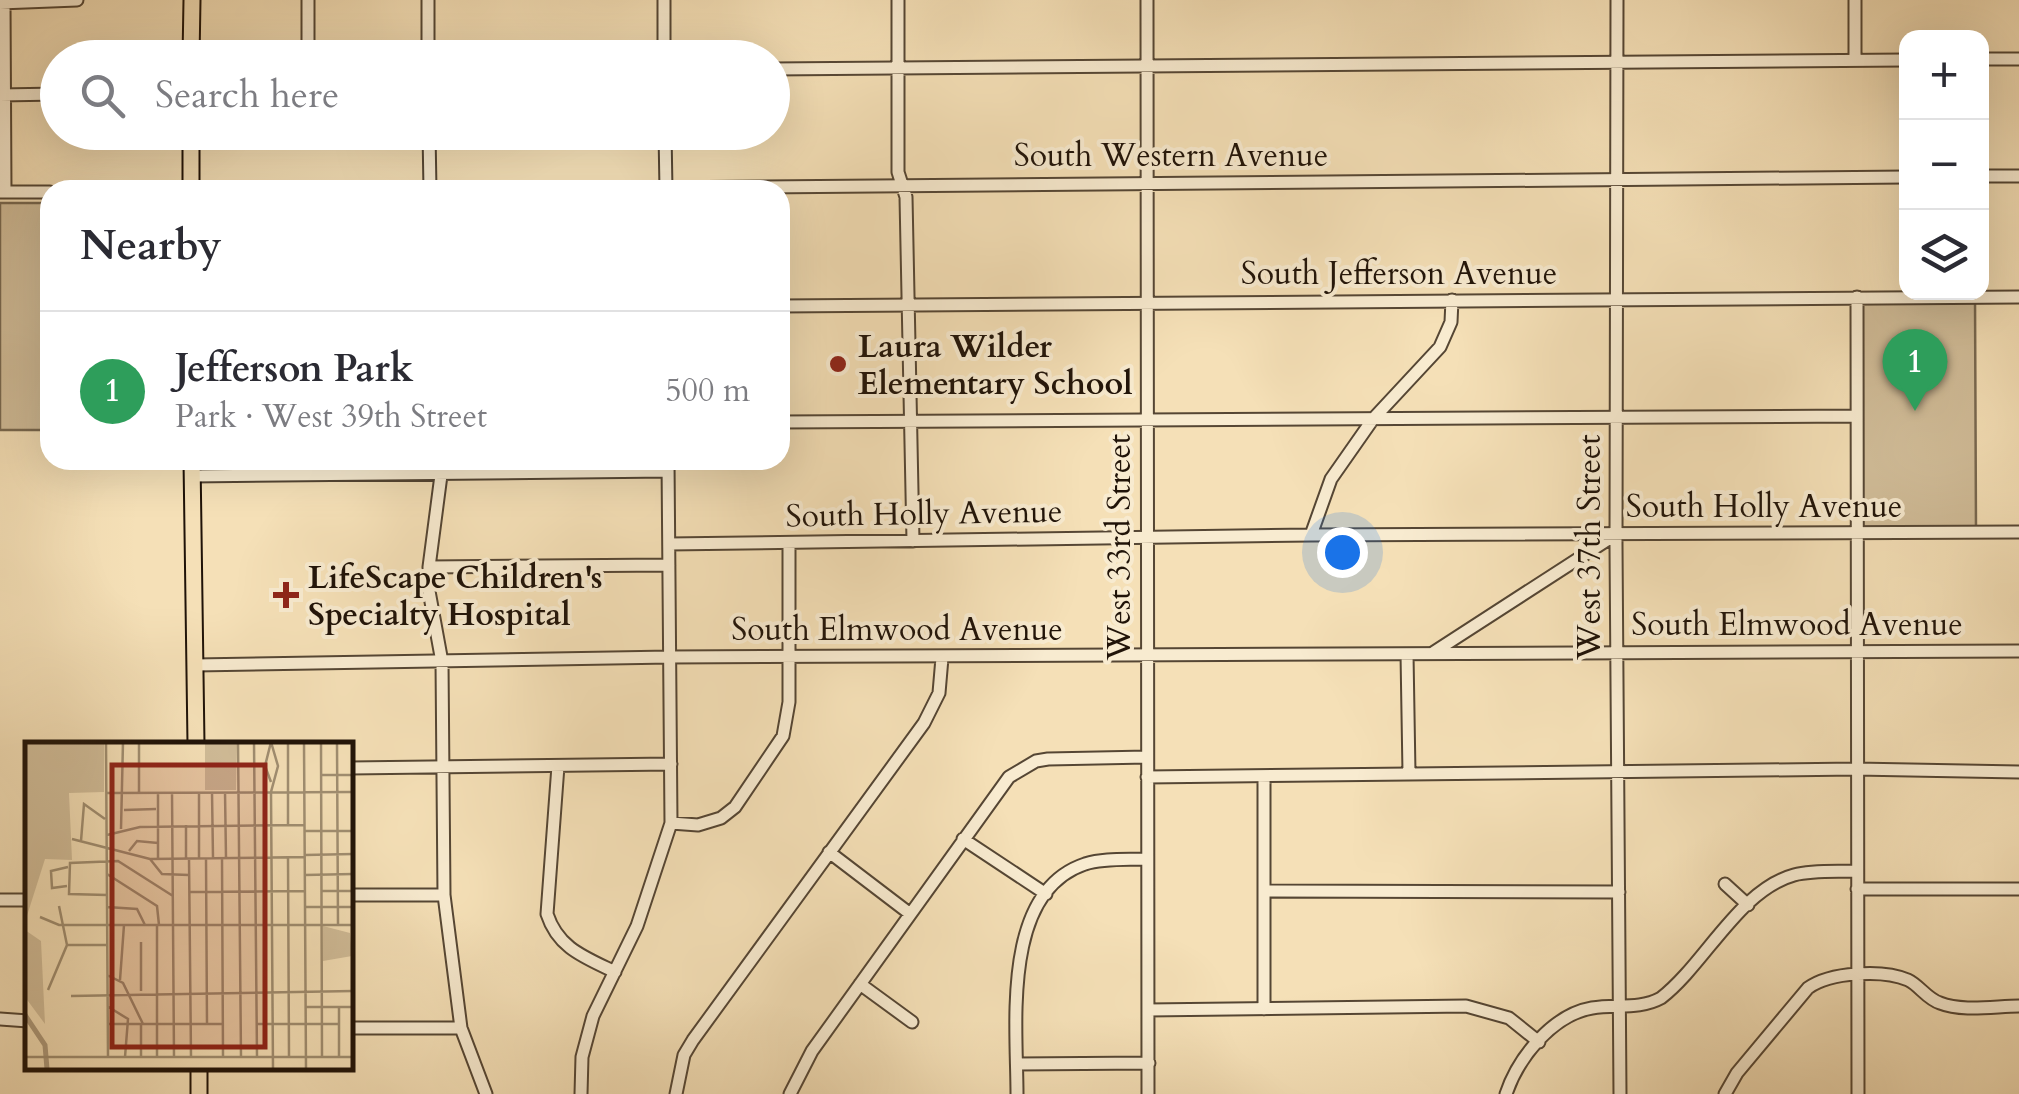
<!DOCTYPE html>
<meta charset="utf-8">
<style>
body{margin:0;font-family:Cardo,serif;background:#f2f2f3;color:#2b2b33}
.controls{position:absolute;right:30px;top:30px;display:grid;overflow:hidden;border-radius:20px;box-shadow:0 10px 40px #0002}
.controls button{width:90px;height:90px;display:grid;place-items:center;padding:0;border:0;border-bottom:2px solid #e1e1e2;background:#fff;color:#2b2b33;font:50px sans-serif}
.you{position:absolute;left:1342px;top:552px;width:35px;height:35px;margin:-25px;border:8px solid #fff;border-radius:50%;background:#1a73e8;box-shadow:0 0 0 15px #1a73e833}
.badge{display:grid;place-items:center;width:65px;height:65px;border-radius:50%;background:#d93025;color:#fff;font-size:32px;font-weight:700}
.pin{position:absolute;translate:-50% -82px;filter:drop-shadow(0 2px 5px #0008)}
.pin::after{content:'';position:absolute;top:52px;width:35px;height:30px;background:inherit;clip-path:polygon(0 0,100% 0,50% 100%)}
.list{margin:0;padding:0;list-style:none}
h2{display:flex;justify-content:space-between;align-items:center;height:130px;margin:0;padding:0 40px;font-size:42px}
h2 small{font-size:32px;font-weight:400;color:#7c7c81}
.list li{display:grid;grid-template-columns:65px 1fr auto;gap:30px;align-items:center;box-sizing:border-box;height:160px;padding:0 40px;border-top:2px solid #e1e1e2}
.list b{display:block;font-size:38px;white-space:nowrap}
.list p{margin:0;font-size:32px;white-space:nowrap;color:#7c7c81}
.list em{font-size:32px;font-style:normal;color:#7c7c81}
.icon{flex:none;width:55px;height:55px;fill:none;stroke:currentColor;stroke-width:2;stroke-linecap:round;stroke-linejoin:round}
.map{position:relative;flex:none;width:2019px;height:1094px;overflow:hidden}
.search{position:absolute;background:#fff;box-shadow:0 10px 40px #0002;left:40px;top:40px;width:750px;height:110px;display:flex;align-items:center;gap:25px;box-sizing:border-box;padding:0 35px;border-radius:55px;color:#7c7c81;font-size:38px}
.panel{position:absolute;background:#fff;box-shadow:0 10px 40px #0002;left:40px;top:180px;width:750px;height:290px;border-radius:30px}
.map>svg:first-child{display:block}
.green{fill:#d1bd99;stroke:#786850;stroke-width:2.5}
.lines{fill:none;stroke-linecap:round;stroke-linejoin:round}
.minor-casing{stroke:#554634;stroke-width:15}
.major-casing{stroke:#201308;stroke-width:19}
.minor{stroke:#f8ebd0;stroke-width:11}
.major{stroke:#f5e0b7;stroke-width:15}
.poi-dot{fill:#8f2418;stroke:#f8ebd0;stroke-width:4}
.labels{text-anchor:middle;stroke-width:8;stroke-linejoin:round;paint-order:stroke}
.street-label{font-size:32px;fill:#201308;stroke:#f8ebd0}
.poi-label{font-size:32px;font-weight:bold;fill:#201308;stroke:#f8ebd0;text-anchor:start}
.inset-river{fill:none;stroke:#ad9a7c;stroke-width:5}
.inset-road{fill:none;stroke:#a08e71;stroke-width:2.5}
.view{fill:#8f2418;fill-opacity:0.15;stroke:#8f2418;stroke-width:5}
.inset-edge{fill:none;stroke:#201308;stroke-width:5}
</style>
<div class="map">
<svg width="2019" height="1094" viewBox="0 0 2019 1094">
<rect width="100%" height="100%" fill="#f5e0b7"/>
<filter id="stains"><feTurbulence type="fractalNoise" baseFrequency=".002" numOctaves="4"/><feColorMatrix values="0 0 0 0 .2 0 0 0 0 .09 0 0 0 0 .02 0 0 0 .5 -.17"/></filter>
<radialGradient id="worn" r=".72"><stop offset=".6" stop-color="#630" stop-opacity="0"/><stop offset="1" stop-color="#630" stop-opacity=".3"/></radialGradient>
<!-- green -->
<path class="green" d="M0 203H50V430H0Z
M1857 297H1975L1976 532H1855Z"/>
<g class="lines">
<defs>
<path id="minor" d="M428 0V58
M664 0V58
M898 0V172L906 197 913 541
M1147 0 1148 1094
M1617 0 1616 545 1620 1094
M1855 0V60
M0 3 77 0
M4 3 5 192
M308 58V0
M1982 59H2019
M772 69 1906 60
M0 95 58 94
M429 132 430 190
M665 132 666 190
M1982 176H2019
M436 190 1906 177
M0 192H50
M1857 297 1858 1094
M780 306 2019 297
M780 422 1856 416
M443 460 429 567V591L442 662 444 895 461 1028 486 1094
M192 476 668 471
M1311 535 1331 479 1373 419 1440 347 1451 322 1452 300
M669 544 1311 535 2019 532
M429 567 669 565
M1434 652 1615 535
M1407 654 1409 773
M195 665 670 657 2019 651
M558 766 547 914C558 948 584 957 615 972
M350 768 671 764
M1264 776V1009
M1147 777 1856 769 2019 772
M671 823 698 825 721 818 735 807 783 736 789 702V543
M963 839 1046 894
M829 852 909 913
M1725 884 1748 905
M1857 889H2019
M1266 891 1619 892
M350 895H444
M0 900H28
M860 984 912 1022
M1148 1010 1466 1006 1509 1018 1539 1042
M0 1019 28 1021
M350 1028H461
M1017 1064 1149 1063
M581 1094 582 1057 593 1016 637 926 671 823 668 460
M676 1094 684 1055 693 1040 924 723 939 693 942 658
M790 1094 812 1051 1009 777 1036 761 1048 759 1147 757
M1017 1094C1017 1025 1001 892 1085 864 1105 858 1127 860 1147 859
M1506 1094C1518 1058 1552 1015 1592 1008 1616 1004 1639 1010 1661 998 1705 964 1739 890 1794 875 1814 870 1837 872 1857 871
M1725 1094 1737 1073 1808 988C1830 972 1883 969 1908 980 1919 985 1927 999 1940 1003 1962 1012 1996 1006 2019 1006"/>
<path id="major" d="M191 58 192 0
M191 190V132
M192 460 196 744
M199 1066V1094"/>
</defs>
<!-- minor casing -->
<use href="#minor" class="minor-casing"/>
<!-- major casing -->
<use href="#major" class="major-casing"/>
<!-- minor -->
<use href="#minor" class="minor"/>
<!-- major -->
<use href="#major" class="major"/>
</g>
<!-- markers -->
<g class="poi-dot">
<circle cx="838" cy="364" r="10"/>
<path d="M281 580h10v10h10v10h-10v10h-10v-10h-10v-10h10z"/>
</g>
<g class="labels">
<!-- street labels -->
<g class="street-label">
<text x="1171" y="166">South Western Avenue</text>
<text x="1399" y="284">South Jefferson Avenue</text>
<text x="1764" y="517">South Holly Avenue</text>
<text transform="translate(924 513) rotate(-1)" y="11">South Holly Avenue</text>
<text transform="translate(1119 547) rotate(-90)" y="11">West 33rd Street</text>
<text transform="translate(1589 547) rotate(-90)" y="11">West 37th Street</text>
<text x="1797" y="635">South Elmwood Avenue</text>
<text x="897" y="640">South Elmwood Avenue</text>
</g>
<!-- poi labels -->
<g class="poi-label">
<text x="858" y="357">Laura Wilder<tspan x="858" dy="37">Elementary School</tspan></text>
<text x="308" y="588">LifeScape Children's<tspan x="308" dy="37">Specialty Hospital</tspan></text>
</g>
</g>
<!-- overview -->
<g transform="translate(25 742)">
<rect width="328" height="328" fill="#f5e0b7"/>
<path d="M0 0H79V50L44 51 47 118 20 117 0 180ZM0 188 16 199 20 282 0 255Z" fill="#d1bd99"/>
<path d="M180 0H212L211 48H180ZM298 184 325 191 327 214 298 219Z" fill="#d1bd99"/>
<path class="inset-river" d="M0 273 20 303 22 327"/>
<path class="inset-road" d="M81 0 83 316M213 0 216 315M229 0 232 315M246 0 253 24 246 50 248 327M279 0 281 327M296 0 297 315M312 0 313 183M296 33H328M246 40 240 24 246 0M133 50V117M147 50 149 315M174 50V116M187 50 188 116M200 50 201 116M81 51 328 50M114 51V0M99 68 131 67M263 82V0M161 83V116M96 87 98 0M279 89H328M82 93 115 85 279 83M47 97 125 117 280 115M56 99 59 62 80 77M104 109 112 99 133 101M280 113 328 112M263 115 264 315M164 116 166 315M181 116 182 282M197 116 198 315M125 117 137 132 164 133M82 132 132 164 134 183M280 133 328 132M42 144 27 146 26 129 43 125M297 149H328M164 150 280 149M82 153 44 152 45 121 93 119 148 154M82 165 112 167 120 183M280 165H328M15 175 34 183H328M132 183V315M42 203H82M82 233 98 241 118 282M95 238 99 183M23 248 42 203 34 164M116 249V200M46 254 328 249M82 264 103 277 100 315M281 265H328M314 265V315M82 282H199M116 282V316M232 282H314M0 315H328"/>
<path class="view" d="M87 23H240V305H87Z"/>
<rect width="328" height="328" class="inset-edge"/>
</g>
<rect width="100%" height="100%" filter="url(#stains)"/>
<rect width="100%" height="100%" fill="url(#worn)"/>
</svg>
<div class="controls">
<button>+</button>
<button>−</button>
<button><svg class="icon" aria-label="layers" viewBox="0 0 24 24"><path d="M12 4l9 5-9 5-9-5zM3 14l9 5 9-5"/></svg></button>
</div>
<div class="you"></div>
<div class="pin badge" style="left:1915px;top:411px;background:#2e9e5b">1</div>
<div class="search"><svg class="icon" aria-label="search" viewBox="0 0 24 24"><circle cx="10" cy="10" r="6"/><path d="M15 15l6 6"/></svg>Search here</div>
<section class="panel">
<h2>Nearby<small></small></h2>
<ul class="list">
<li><span class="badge" style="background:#2e9e5b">1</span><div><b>Jefferson Park</b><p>Park · West 39th Street</p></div><em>500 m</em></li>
</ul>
</section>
</div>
